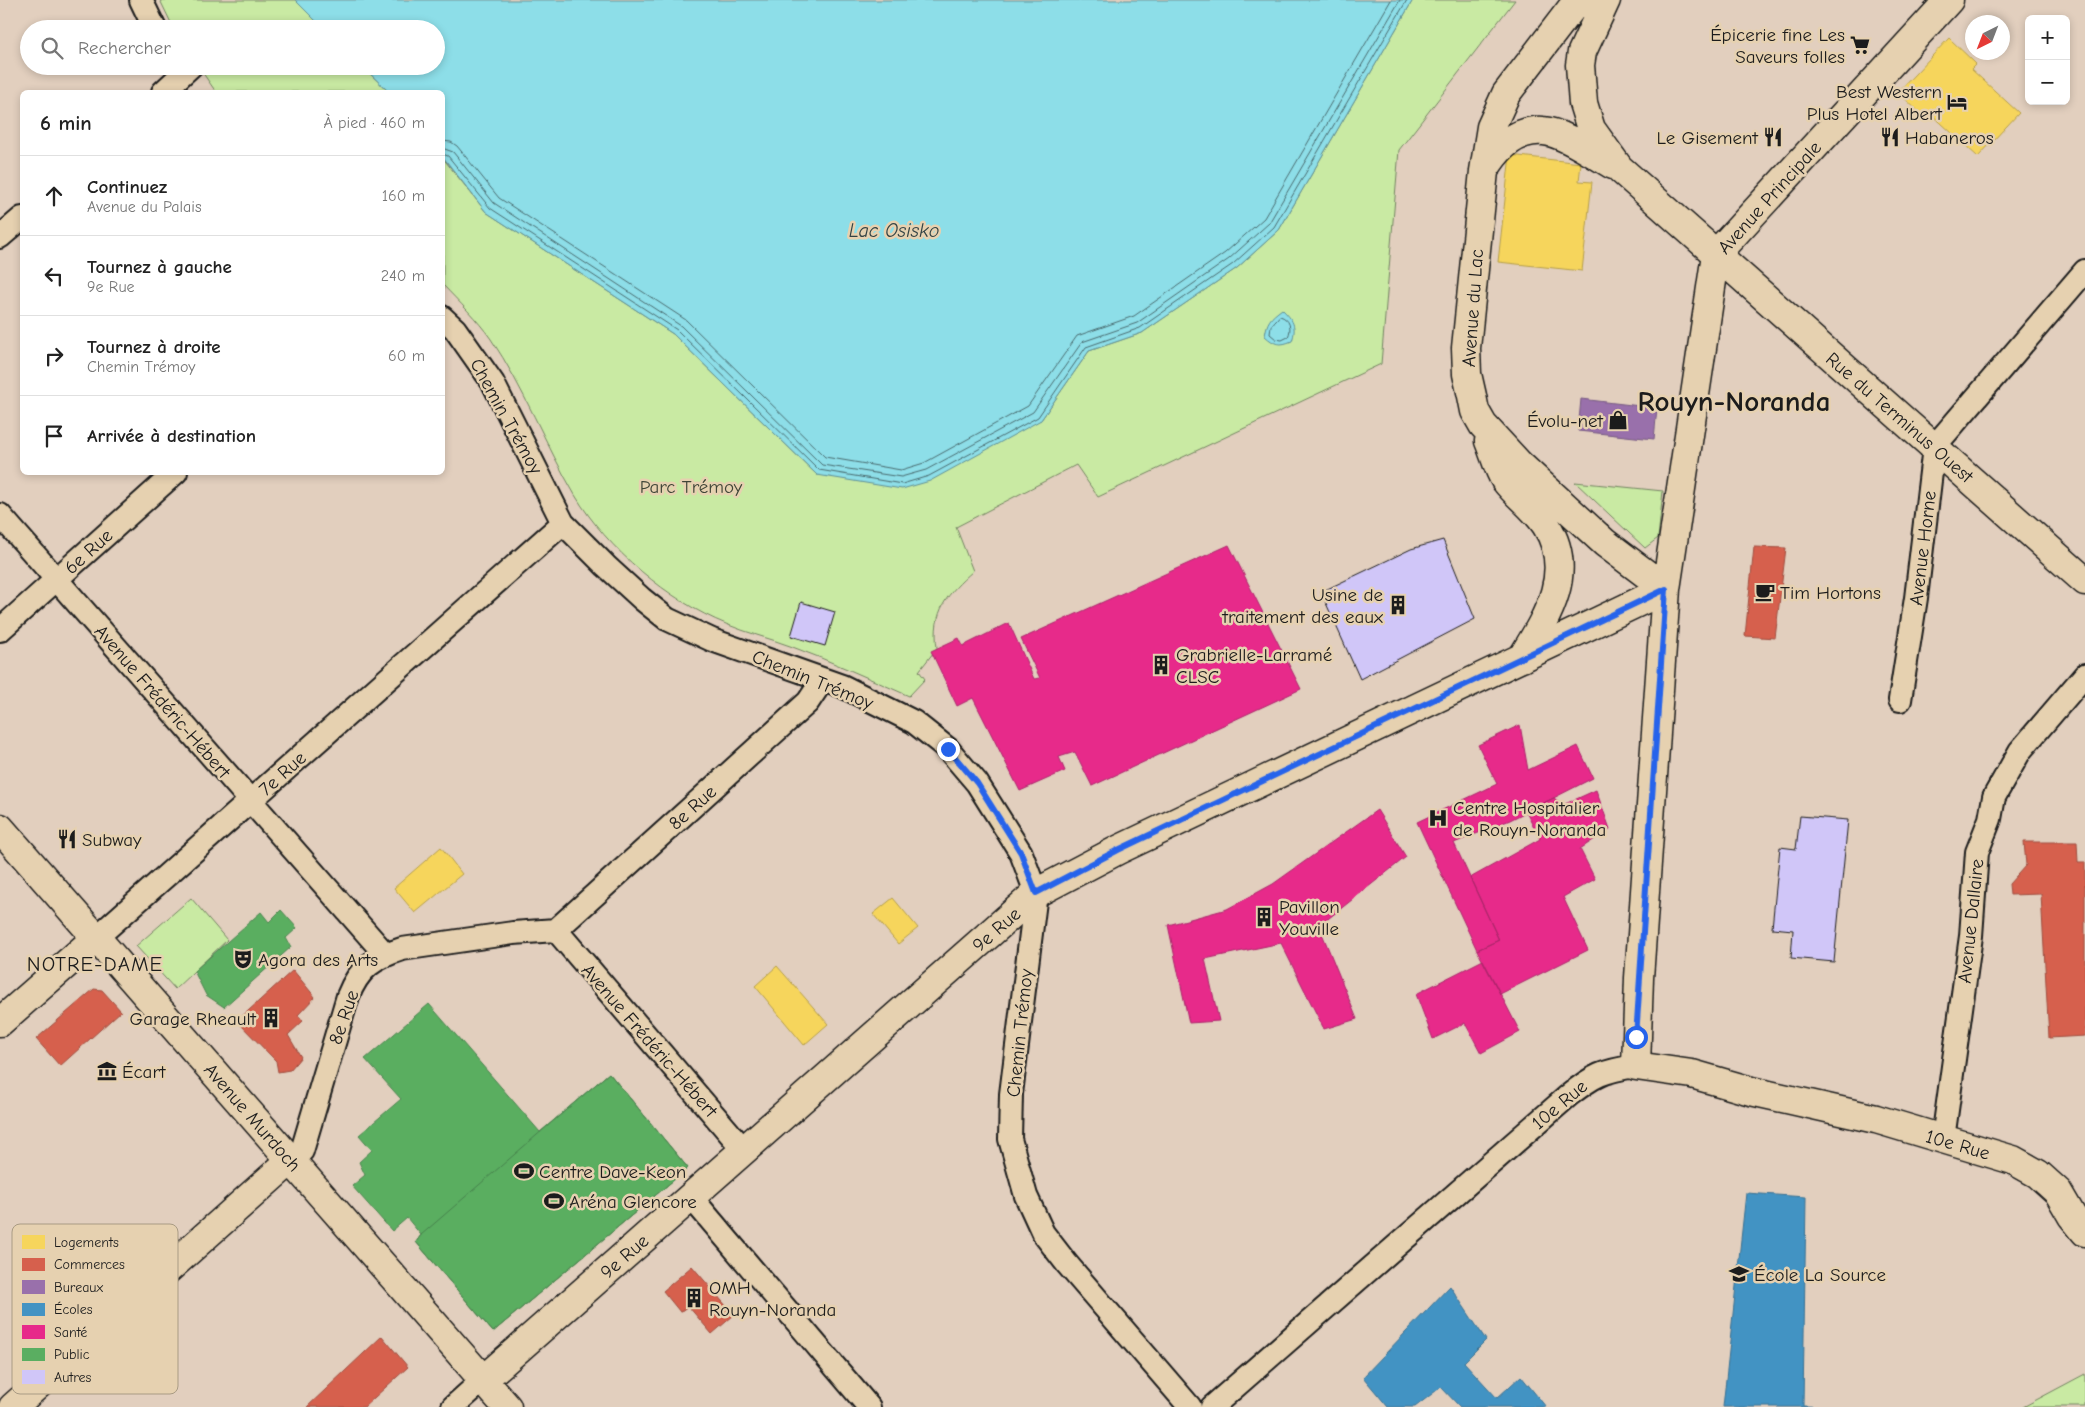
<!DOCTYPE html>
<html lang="fr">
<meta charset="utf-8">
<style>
body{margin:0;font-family:"Comic Neue",sans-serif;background:#f6f6f6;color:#222}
.controls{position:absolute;right:15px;top:15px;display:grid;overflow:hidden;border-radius:8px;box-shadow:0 2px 8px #0003}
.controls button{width:45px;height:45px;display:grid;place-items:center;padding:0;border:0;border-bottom:1px solid #e0e0e0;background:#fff;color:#222;font:25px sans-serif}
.compass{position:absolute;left:1965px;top:15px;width:45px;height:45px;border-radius:50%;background:#fff;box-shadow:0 2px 8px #0003;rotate:222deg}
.stop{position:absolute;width:15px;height:15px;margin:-11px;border:4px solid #2563eb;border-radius:50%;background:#fff}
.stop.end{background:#2563eb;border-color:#fff;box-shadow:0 1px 5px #0008}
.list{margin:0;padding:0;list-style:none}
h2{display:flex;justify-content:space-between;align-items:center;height:65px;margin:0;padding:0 20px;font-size:21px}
h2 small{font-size:16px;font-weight:400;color:#767676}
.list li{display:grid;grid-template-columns:32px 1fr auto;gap:15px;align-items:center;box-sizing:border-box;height:80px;padding:0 20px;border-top:1px solid #e0e0e0}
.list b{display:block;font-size:19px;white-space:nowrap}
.list p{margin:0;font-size:16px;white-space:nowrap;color:#767676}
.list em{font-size:16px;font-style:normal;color:#767676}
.icon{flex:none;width:28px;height:28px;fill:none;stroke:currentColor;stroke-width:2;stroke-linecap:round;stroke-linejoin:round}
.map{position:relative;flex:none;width:2085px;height:1407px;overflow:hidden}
.search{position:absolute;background:#fff;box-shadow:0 2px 8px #0003;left:20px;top:20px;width:425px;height:55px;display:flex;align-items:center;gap:12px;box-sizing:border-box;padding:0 18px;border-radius:28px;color:#767676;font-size:19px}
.panel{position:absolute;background:#fff;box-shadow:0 2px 8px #0003;left:20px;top:90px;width:425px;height:385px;border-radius:8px}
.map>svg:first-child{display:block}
.green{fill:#c9eaa3;stroke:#728360}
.water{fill:#8ddee8;stroke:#609096}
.homes{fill:#f6d55c;stroke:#b59e49}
.shops{fill:#d6604d;stroke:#9e4c3e}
.offices{fill:#9970ab;stroke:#745780}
.schools{fill:#4393c3;stroke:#376f91}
.health{fill:#e7298a;stroke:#aa2569}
.public{fill:#5aae61;stroke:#47824c}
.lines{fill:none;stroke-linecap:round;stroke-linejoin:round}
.shore{stroke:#496a6e;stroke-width:1}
.building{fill:#d0c6f8;stroke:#1c1c1c}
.minor-casing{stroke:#1c1c1c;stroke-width:26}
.tertiary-casing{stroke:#1c1c1c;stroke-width:31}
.minor{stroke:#e6d1b0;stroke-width:22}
.tertiary{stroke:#e6d1b0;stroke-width:28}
.route{stroke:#2563eb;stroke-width:6}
.labels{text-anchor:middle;stroke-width:5;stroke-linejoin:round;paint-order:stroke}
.poi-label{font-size:19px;fill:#1c1c1c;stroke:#e6d1b0;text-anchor:start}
.street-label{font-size:19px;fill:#1c1c1c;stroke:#e6d1b0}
.park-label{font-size:19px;fill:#3f4537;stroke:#e6d1b0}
.water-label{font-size:20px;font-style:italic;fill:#334345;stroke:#e6d1b0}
.quarter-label{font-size:21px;letter-spacing:1px;fill:#1c1c1c;stroke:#e6d1b0}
.town-label{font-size:29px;font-weight:bold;fill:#1c1c1c;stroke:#e6d1b0}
.key{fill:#e6d1b0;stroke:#a99b84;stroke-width:1}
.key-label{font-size:14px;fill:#1c1c1c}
</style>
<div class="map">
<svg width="2085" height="1407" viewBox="0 0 2085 1407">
<rect width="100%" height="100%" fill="#e2cfbe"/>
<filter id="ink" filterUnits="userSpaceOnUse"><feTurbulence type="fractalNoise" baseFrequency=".02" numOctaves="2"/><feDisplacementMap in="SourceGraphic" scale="10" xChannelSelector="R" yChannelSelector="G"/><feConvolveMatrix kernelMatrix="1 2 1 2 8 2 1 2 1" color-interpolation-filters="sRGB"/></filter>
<g filter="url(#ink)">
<!-- green -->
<path class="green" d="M160 0H295L324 29H174Z
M1413 0H1515L1399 150 1381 364 1098 497 1076 465 956 527 973 571C947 594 932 611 937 648L919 671 925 679 909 696C870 679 831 661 790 646 769 638 747 633 726 624 669 601 607 549 575 495 545 444 524 388 491 339 477 319 459 302 443 285L442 157 486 212 673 334 817 475 1041 420 1089 351 1142 333 1237 268 1279 230Z
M198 66H362L389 92H216Z
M1575 482 1663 491 1658 538 1645 548Z
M191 898 227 940 175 989 136 946Z
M2085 1374V1407H2023Z"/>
<!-- water -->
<path class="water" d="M295 0H1413L1279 230 1237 268 1142 333 1089 351 1041 420 930 481 902 489 817 475 673 334 486 212 443 157 442 92H389L362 66H436V29H324Z
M1282 309C1293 320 1297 326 1292 341 1280 346 1275 345 1265 336 1267 321 1270 318 1282 309Z"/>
<!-- homes -->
<path class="homes" d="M1949 38 1976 64 1971 69 2019 113 1978 157 1928 111 1923 116 1898 92Z
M1510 155 1581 163 1579 181 1592 182 1582 271 1498 262Z
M441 847 462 874 415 913 394 888Z
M893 898 918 928 898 944 873 914Z
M777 966 828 1024 804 1045 755 986Z"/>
<!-- shops -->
<path class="shops" d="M1754 547 1786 548 1775 638 1745 636Z
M2024 842H2077L2078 862H2085V1036L2049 1038 2041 894 2010 895 2009 884 2026 865Z
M293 970 315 997 298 1015 303 1021 288 1035 301 1057 290 1070 278 1072 276 1061 237 1021Z
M94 989 102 990 121 1011 60 1066 36 1039Z
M692 1266 734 1315 712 1334 688 1306 680 1312 663 1291Z
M382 1336 408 1367 364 1407H307Z"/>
<!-- offices -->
<path class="offices" d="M1581 399 1657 408 1654 439 1578 431Z"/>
<!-- schools -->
<path class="schools" d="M1746 1193 1806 1197 1803 1406 1825 1407H1723Z
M1450 1286 1486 1340 1464 1362 1497 1398 1521 1376 1546 1407H1460L1441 1387 1415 1407H1388L1363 1377Z"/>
<!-- health -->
<path class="health" d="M1229 545 1301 689 1092 786 1075 752 1059 757 1065 771 1020 791 973 698 957 706 931 651 959 638 963 646 1009 623 1034 679 1040 678 1021 639Z
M1520 725 1528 770 1578 746 1593 778 1510 820 1454 843 1499 940 1477 950 1417 822 1497 784 1478 745Z
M1596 790 1610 829 1580 849 1595 879 1563 897 1588 950 1500 994 1477 950 1499 940 1470 878 1540 839 1526 811 1554 798 1563 805Z
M1377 810 1406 857 1319 926 1357 1019 1324 1029 1281 943 1205 959 1219 1021 1189 1023 1168 925 1227 909 1273 884Z
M1483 960 1520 1032 1481 1053 1465 1023 1433 1039 1416 994Z"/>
<!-- public -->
<path class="public" d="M281 910 297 928 286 938 291 947 224 1007 206 995 194 971 261 912 269 922Z
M429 1004 540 1132 609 1073 688 1168 493 1332 416 1242 421 1235 407 1218 392 1231 352 1186 365 1175 359 1162 372 1150 359 1135 401 1099 365 1059Z
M609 1073 688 1168 493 1332 416 1242 421 1235Z"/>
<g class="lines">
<!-- shore -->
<path class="shore" d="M442 141 451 142 457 146 499 198 686 320 825 457 901 470 924 463 1028 406 1077 336 1134 316 1225 253 1264 218 1391 0
M442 148 453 152 494 203 681 326 822 465 901 477 926 470 1033 412 1082 342 1137 323 1229 259 1269 223 1400 0
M442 154 448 156 490 208 677 330 819 470 902 484 929 476 1038 417 1086 347 1140 328 1233 264 1274 227 1407 0
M1280 316C1290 319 1292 328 1288 337L1282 340 1276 339 1270 334 1271 326Z"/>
</g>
<!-- building -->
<path class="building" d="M1443 540 1475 619 1360 679 1321 592 1411 549Z
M801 602 835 612 825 646 791 636Z
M1800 816 1848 820 1834 962 1791 958 1793 930 1772 928 1780 847 1796 849Z"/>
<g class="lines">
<defs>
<path id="minor" d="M141 0 155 29
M163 92 191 66
M0 237 22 218
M442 317 455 329 493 383 563 523 606 566 642 599 667 619 712 640 842 686 914 722 948 749 977 783 1021 853 1036 893 1011 1094 1010 1139 1026 1196 1043 1233 1067 1264 1190 1407
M0 515 385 954
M0 630 176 472
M1900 700 1916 598 1934 447 2085 271
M556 930 744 1150
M96 938 563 523
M1943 1139 1971 936 1977 852 1990 819 1994 797 2020 751 2085 675
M291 1160 302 1151 348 996C359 968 374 958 402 949L513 933 556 930 808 702 822 681
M691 1197 869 1407
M453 1407 483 1380
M1212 1407 1568 1096C1594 1075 1603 1071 1636 1066"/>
<path id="tertiary" d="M1578 0 1506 94 1491 127 1484 171 1466 348 1467 374 1472 396 1475 411 1483 425 1519 464 1605 543 1666 589
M1606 0 1582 52 1580 65 1583 103 1591 129 1619 168 2085 581
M1949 0 1716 254 1666 589 1639 978 1636 1066 1692 1074 1751 1091 1876 1119 2013 1160 2038 1174 2058 1192 2072 1216 2085 1232
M1485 169C1497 149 1516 129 1543 131 1563 132 1595 155 1613 165
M1489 441C1494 453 1498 469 1505 480 1517 496 1535 508 1546 525 1576 572 1547 617 1522 658
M0 828 507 1407
M0 1022 96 938
M483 1380 1036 893 1118 850 1666 589
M13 1407 291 1160"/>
</defs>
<!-- minor casing -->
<use href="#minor" class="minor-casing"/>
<!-- tertiary casing -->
<use href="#tertiary" class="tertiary-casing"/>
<!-- minor -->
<use href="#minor" class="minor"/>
<!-- tertiary -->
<use href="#tertiary" class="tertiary"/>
</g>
</g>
<g class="lines" filter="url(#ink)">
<!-- route -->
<path class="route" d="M948 749 977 783 1021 853 1036 893 1118 850 1666 589 1636 1037"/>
</g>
<!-- icons -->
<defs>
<symbol id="supermarket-bare" viewBox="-9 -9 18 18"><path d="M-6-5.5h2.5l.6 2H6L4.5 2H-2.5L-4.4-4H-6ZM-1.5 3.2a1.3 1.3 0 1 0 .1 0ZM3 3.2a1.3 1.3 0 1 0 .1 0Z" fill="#1c1c1c" stroke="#e6d1b0" stroke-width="2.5" paint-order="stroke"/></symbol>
<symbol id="hotel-bare" viewBox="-9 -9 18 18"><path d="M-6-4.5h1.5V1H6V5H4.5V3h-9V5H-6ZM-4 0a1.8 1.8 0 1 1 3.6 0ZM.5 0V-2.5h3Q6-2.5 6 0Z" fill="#1c1c1c" stroke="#e6d1b0" stroke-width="2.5" paint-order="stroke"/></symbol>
<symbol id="restaurant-bare" viewBox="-9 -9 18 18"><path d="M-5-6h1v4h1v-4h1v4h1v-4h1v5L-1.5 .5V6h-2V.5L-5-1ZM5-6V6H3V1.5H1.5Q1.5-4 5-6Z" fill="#1c1c1c" stroke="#e6d1b0" stroke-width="2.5" paint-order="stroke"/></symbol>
<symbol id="shop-bare" viewBox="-9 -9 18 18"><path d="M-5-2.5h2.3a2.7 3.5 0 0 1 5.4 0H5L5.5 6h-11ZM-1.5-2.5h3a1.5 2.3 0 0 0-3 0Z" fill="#1c1c1c" stroke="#e6d1b0" stroke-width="2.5" paint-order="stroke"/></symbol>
<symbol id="cafe-bare" viewBox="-9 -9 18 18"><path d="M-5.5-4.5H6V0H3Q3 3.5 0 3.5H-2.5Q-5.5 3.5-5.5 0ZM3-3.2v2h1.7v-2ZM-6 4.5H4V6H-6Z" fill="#1c1c1c" stroke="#e6d1b0" stroke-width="2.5" paint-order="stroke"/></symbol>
<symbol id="building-bare" viewBox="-9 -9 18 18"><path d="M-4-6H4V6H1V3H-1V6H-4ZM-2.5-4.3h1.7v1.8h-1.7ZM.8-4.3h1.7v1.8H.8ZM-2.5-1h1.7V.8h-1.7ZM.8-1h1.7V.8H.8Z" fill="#1c1c1c" stroke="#e6d1b0" stroke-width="2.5" paint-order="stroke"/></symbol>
<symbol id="hospital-bare" viewBox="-9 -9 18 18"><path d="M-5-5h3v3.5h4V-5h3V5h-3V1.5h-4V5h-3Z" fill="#1c1c1c" stroke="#e6d1b0" stroke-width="2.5" paint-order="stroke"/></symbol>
<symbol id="theatre-bare" viewBox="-9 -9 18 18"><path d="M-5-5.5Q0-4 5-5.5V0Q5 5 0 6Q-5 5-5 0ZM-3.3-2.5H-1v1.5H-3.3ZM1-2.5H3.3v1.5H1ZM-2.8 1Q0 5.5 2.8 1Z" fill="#1c1c1c" stroke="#e6d1b0" stroke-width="2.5" paint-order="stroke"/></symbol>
<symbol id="museum-bare" viewBox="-9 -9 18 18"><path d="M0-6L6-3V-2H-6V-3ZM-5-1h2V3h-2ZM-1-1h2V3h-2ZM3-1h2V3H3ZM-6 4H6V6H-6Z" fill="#1c1c1c" stroke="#e6d1b0" stroke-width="2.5" paint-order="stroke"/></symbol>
<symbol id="stadium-bare" viewBox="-9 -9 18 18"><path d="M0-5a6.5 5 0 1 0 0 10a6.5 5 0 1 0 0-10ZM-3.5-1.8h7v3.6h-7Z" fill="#1c1c1c" stroke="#e6d1b0" stroke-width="2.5" paint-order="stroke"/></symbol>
<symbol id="school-bare" viewBox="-9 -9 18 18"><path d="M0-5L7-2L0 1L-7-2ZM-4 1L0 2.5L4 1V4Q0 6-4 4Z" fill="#1c1c1c" stroke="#e6d1b0" stroke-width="2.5" paint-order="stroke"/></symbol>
</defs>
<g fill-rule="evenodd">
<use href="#supermarket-bare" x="1846" y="31" width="28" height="28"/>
<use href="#hotel-bare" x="1943" y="88" width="28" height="28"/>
<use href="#restaurant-bare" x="1759" y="123" width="28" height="28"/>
<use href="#restaurant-bare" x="1876" y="123" width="28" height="28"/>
<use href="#shop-bare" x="1604" y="406" width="28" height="28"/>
<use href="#cafe-bare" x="1751" y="578" width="28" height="28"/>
<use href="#building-bare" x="1384" y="591" width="28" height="28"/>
<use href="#building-bare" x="1147" y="651" width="28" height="28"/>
<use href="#hospital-bare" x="1424" y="804" width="28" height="28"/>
<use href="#restaurant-bare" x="53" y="825" width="28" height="28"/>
<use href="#building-bare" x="1250" y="903" width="28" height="28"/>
<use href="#theatre-bare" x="229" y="945" width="28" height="28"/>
<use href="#building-bare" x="257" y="1004" width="28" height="28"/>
<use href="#museum-bare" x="93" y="1057" width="28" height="28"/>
<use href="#stadium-bare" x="510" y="1157" width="28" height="28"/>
<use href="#stadium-bare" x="540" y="1187" width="28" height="28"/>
<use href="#school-bare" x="1725" y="1260" width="28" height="28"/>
<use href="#building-bare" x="680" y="1284" width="28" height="28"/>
</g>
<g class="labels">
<!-- poi labels -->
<g class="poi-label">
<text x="1845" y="41" text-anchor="end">Épicerie fine Les<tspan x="1845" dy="22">Saveurs folles</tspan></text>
<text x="1942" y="98" text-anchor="end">Best Western<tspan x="1942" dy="22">Plus Hotel Albert</tspan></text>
<text x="1758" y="144" text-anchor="end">Le Gisement</text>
<text x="1905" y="144">Habaneros</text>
<text x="1603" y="427" text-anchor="end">Évolu-net</text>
<text x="1780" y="599">Tim Hortons</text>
<text x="1383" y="601" text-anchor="end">Usine de<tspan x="1383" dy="22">traitement des eaux</tspan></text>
<text x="1176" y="661">Grabrielle-Larramé<tspan x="1176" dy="22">CLSC</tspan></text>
<text x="1453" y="814">Centre Hospitalier<tspan x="1453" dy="22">de Rouyn-Noranda</tspan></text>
<text x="82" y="846">Subway</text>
<text x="1279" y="913">Pavillon<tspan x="1279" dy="22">Youville</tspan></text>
<text x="258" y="966">Agora des Arts</text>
<text x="256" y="1025" text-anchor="end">Garage Rheault</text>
<text x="122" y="1078">Écart</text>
<text x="539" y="1178">Centre Dave-Keon</text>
<text x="569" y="1208">Aréna Glencore</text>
<text x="1754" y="1281">École La Source</text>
<text x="709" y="1294">OMH<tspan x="709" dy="22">Rouyn-Noranda</tspan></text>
</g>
<!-- street labels -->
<g class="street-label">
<text transform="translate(1769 197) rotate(-48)" y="7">Avenue Principale</text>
<text transform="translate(1472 308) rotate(-86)" y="7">Avenue du Lac</text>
<text transform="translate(507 416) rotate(61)" y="7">Chemin Trémoy</text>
<text transform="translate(1900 417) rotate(41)" y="7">Rue du Terminus Ouest</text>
<text transform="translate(1922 548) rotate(-83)" y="7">Avenue Horne</text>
<text transform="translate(88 551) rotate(-42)" y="7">6e Rue</text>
<text transform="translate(813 679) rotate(22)" y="7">Chemin Trémoy</text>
<text transform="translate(163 701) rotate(49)" y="7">Avenue Frédéric-Hébert</text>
<text transform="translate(282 773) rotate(-42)" y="7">7e Rue</text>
<text transform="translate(692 807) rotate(-42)" y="7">8e Rue</text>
<text transform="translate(1970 921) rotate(-84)" y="7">Avenue Dallaire</text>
<text transform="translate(996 929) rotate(-41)" y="7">9e Rue</text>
<text transform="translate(343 1017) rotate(-71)" y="7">8e Rue</text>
<text transform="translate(1019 1033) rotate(-84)" y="7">Chemin Trémoy</text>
<text transform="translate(650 1040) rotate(49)" y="7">Avenue Frédéric-Hébert</text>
<text transform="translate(1559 1104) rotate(-40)" y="7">10e Rue</text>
<text transform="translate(253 1117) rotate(49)" y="7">Avenue Murdoch</text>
<text transform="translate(1958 1144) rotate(16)" y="7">10e Rue</text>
<text transform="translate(624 1256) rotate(-41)" y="7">9e Rue</text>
</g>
<!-- park labels -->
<g class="park-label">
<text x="691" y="493">Parc Trémoy</text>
</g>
<!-- water labels -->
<g class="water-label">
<text x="894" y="237">Lac Osisko</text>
</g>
<!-- quarter labels -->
<g class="quarter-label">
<text x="95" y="971">NOTRE-DAME</text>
</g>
<!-- town labels -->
<g class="town-label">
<text x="1734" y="411">Rouyn-Noranda</text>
</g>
</g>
<!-- legend -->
<rect x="12" y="1224" width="166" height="170" rx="8" class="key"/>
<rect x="22" y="1235" width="23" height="14" fill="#f6d55c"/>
<rect x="22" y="1258" width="23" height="13" fill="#d6604d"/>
<rect x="22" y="1280" width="23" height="14" fill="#9970ab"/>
<rect x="22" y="1303" width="23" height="13" fill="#4393c3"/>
<rect x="22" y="1325" width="23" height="14" fill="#e7298a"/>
<rect x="22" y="1348" width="23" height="13" fill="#5aae61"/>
<rect x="22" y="1370" width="23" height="14" fill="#d0c6f8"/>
<g class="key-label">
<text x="54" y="1247">Logements</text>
<text x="54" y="1269">Commerces</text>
<text x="54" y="1292">Bureaux</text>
<text x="54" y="1314">Écoles</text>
<text x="54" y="1337">Santé</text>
<text x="54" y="1359">Public</text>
<text x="54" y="1382">Autres</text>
</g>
</svg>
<div class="controls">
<button>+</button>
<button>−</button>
</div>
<svg class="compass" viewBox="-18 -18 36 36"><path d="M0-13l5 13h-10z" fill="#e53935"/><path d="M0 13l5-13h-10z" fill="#767676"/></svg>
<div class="stop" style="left:1636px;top:1037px"></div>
<div class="stop end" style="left:948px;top:749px"></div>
<div class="search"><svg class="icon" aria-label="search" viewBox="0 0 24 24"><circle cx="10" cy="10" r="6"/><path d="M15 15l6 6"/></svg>Rechercher</div>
<section class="panel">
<h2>6 min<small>À pied · 460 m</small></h2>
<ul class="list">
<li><svg class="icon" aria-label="ahead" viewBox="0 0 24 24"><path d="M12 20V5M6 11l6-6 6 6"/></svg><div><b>Continuez</b><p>Avenue du Palais</p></div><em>160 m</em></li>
<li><svg class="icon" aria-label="left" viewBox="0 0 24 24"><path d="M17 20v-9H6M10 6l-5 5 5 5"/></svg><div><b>Tournez à gauche</b><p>9e Rue</p></div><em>240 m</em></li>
<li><svg class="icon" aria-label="right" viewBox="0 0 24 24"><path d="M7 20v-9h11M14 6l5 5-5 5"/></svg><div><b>Tournez à droite</b><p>Chemin Trémoy</p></div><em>60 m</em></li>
<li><svg class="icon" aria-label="arrive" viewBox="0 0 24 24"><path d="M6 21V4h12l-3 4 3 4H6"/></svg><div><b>Arrivée à destination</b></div></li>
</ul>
</section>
</div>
